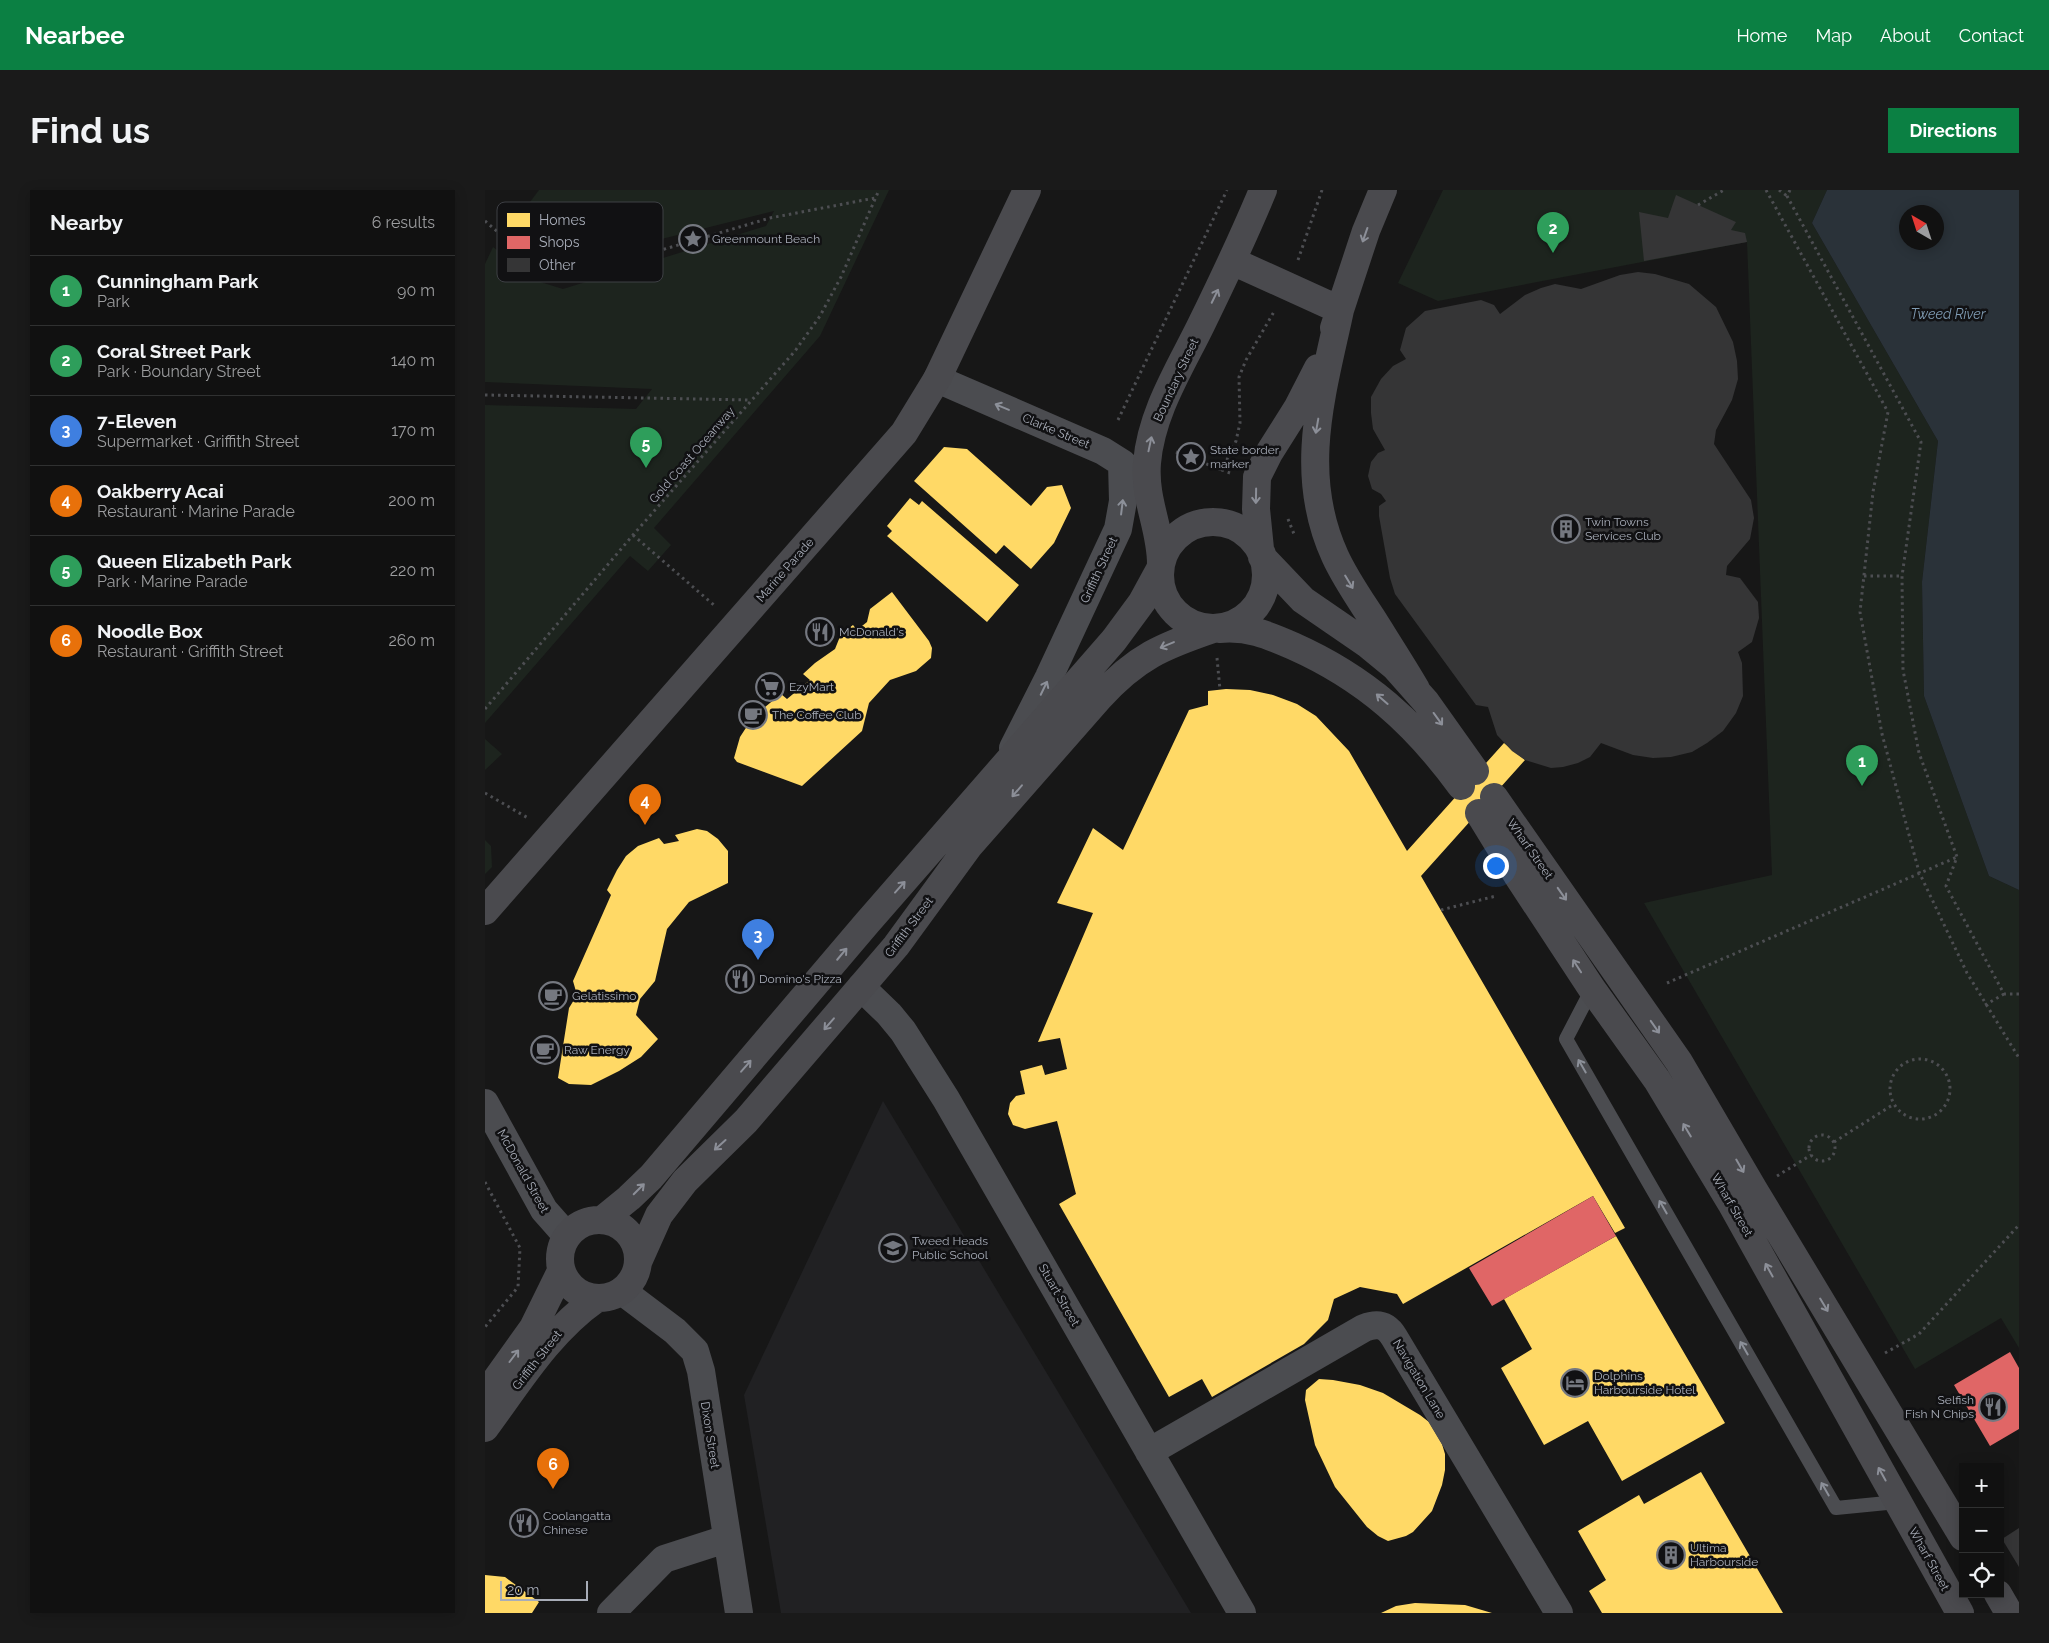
<!DOCTYPE html>
<meta charset="utf-8">
<style>
body{margin:0;font-family:Raleway,sans-serif;background:#1a1a1a;color:#f1f3f6}
.controls{position:absolute;right:15px;bottom:15px;display:grid;overflow:hidden;border-radius:0px;box-shadow:0 2px 12px #0003}
.controls button{width:45px;height:45px;display:grid;place-items:center;padding:0;border:0;border-bottom:1px solid #303131;background:#111;color:#f1f3f6;font:25px sans-serif}
.compass{position:absolute;left:1414px;top:15px;width:45px;height:45px;border-radius:50%;background:#111;box-shadow:0 2px 12px #0003;rotate:321deg}
.scale{position:absolute;left:15px;bottom:12px;width:88px;box-sizing:border-box;padding-left:5px;border:2px solid #a8adb8;border-top:0;font-size:14px;line-height:18px;white-space:nowrap;color:#a8adb8;-webkit-text-stroke:4px #111113;paint-order:stroke}
.you{position:absolute;left:1010px;top:675px;width:18px;height:18px;margin:-12px;border:4px solid #fff;border-radius:50%;background:#1a73e8;box-shadow:0 0 0 8px #1a73e833}
.badge{display:grid;place-items:center;width:32px;height:32px;border-radius:50%;background:#0b8043;color:#fff;font-size:16px;font-weight:700}
.pin{position:absolute;translate:-50% -41px;filter:drop-shadow(0 1px 2px #0008)}
.pin::after{content:'';position:absolute;top:26px;width:18px;height:15px;background:inherit;clip-path:polygon(0 0,100% 0,50% 100%)}
.list{margin:0;padding:0;list-style:none}
h2{display:flex;justify-content:space-between;align-items:center;height:65px;margin:0;padding:0 20px;font-size:21px}
h2 small{font-size:16px;font-weight:400;color:#9c9d9f}
.list li{display:grid;grid-template-columns:32px 1fr auto;gap:15px;align-items:center;box-sizing:border-box;height:70px;padding:0 20px;border-top:1px solid #303131}
.list b{display:block;font-size:19px;white-space:nowrap}
.list p{margin:0;font-size:16px;white-space:nowrap;color:#9c9d9f}
.list em{font-size:16px;font-style:normal;color:#9c9d9f}
.icon{flex:none;width:28px;height:28px;fill:none;stroke:currentColor;stroke-width:2;stroke-linecap:round;stroke-linejoin:round}
.map{position:relative;flex:none;width:1534px;height:1423px;overflow:hidden;border-radius:0px}
header{display:flex;align-items:center;gap:30px;box-sizing:border-box;height:70px;padding:0 25px;background:#0b8043;color:#fff}
header strong{font-size:24px}
nav{display:flex;gap:28px;margin-inline-start:auto;font-size:18px}
.intro{display:flex;align-items:center;justify-content:space-between;box-sizing:border-box;height:120px;padding:0 30px}
h1{margin:0;font-size:35px}
.button{padding:12px 22px;border-radius:0px;background:#0b8043;color:#fff;font-size:18px;font-weight:700}
main{display:flex;gap:30px;padding:0 30px}
aside{flex:1;background:#111;border-radius:0px;box-shadow:0 2px 12px #0003}
.map>svg:first-child{display:block}
.built{fill:#212123}
.green{fill:#1d241e}
.water{fill:#2a3239;fill-rule:evenodd}
.homes{fill:#ffd966}
.shops{fill:#e06666}
.building{fill:#353536}
.lines{fill:none;stroke-linecap:round;stroke-linejoin:round}
.path{stroke:#4d4e52;stroke-width:3;stroke-dasharray:2.5 4;stroke-linecap:butt}
.lane{stroke:#4b4c50;stroke-width:14}
.street{stroke:#4b4c50;stroke-width:28}
.secondary{stroke:#4a4a4e;stroke-width:28}
.oneway{stroke:#8c8f98}
.oneway2{stroke:#8c9099}
.labels{text-anchor:middle;stroke-width:5;stroke-linejoin:round;paint-order:stroke}
.poi-label{font-size:12px;fill:#a8adb8;stroke:#111113;text-anchor:start}
.street-label{font-size:12px;fill:#a8adb8;stroke:#111113}
.water-label{font-size:14px;font-style:italic;fill:#7f9bb3;stroke:#111113}
.key{fill:#111113;stroke:#3e4045;stroke-width:1}
.key-label{font-size:14px;fill:#a8adb8}
</style>
<header>
<strong>Nearbee</strong>
<nav><a>Home</a><a>Map</a><a>About</a><a>Contact</a></nav>
</header>
<div class="intro"><h1>Find us</h1><a class="button">Directions</a></div>
<main>
<aside>
<h2>Nearby<small>6 results</small></h2>
<ul class="list">
<li><span class="badge" style="background:#2e9e5b">1</span><div><b>Cunningham Park</b><p>Park</p></div><em>90 m</em></li>
<li><span class="badge" style="background:#2e9e5b">2</span><div><b>Coral Street Park</b><p>Park · Boundary Street</p></div><em>140 m</em></li>
<li><span class="badge" style="background:#3f7fe0">3</span><div><b>7-Eleven</b><p>Supermarket · Griffith Street</p></div><em>170 m</em></li>
<li><span class="badge" style="background:#e8710a">4</span><div><b>Oakberry Acai</b><p>Restaurant · Marine Parade</p></div><em>200 m</em></li>
<li><span class="badge" style="background:#2e9e5b">5</span><div><b>Queen Elizabeth Park</b><p>Park · Marine Parade</p></div><em>220 m</em></li>
<li><span class="badge" style="background:#e8710a">6</span><div><b>Noodle Box</b><p>Restaurant · Griffith Street</p></div><em>260 m</em></li>
</ul>
</aside>
<div class="map">
<svg width="1534" height="1423" viewBox="0 0 1534 1423">
<rect width="100%" height="100%" fill="#171717"/>
<!-- built -->
<path class="built" d="M398 911 706 1423H296L259 1205Z"/>
<!-- green -->
<path class="green" d="M54 0H404L335 146 169 338 186 355 163 381 145 366 0 533V215L151 219 167 199 0 192V74L8 57 52 91 78 99 281 36 289 21 80 73 58 67 24 40Z
M958 0H1342L1327 33 1453 251 1437 392 1439 506 1504 686 1534 700V1158L1516 1128 1430 1179 1159 713 1287 685 1262 52 953 111 913 93Z
M0 549 17 564 0 580Z
M0 650 6 656 7 677 0 684Z"/>
<!-- water -->
<path class="water" d="M1342 0H1534V700L1504 686 1439 506 1437 392 1453 251 1327 33ZM1422 22H1452V52H1422Z"/>
<!-- homes -->
<path class="homes" d="M459 257 482 259 546 316 562 297 577 295 586 318 569 353 546 379 519 355 511 364 429 291Z
M425 308 434 315 437 311 534 395 502 432 402 346 407 341 402 336Z
M407 402 444 451 447 458 446 468 431 481 405 490 384 513 377 541 317 596 252 572 249 568 255 547 268 527 296 504 302 509 325 490 318 484 330 473 350 459 356 444 368 435 372 440 382 432 385 419Z
M741 499 765 500 788 505 812 514 831 526 864 561 922 661 1019 553 1040 570 936 686 1140 1038 1130 1043 1108 1006 918 1114 912 1104 875 1097 849 1109 843 1130 819 1154 727 1207 717 1189 684 1207 574 1014 591 1004 572 931 540 939 528 935 523 924 525 913 531 906 540 904 535 881 557 875 560 885 582 879 575 848 553 852 608 723 572 713 608 638 638 660 704 520 723 515V501Z
M212 639 222 641 233 649 243 661V693L204 712 182 739 170 791 155 809 151 825 173 849 156 867 134 881 106 895 84 894 73 888 84 818 92 805 88 791 126 705 122 700 132 680 141 666 153 656 174 648 179 654 194 651 190 645Z
M1131 1046 1240 1233 1137 1291 1103 1231 1059 1255 1016 1178 1047 1159 1019 1109Z
M834 1189 848 1190 875 1195 898 1203 935 1225 944 1232 957 1254 960 1264V1280L957 1295 947 1321 928 1342 921 1346 903 1351 893 1346 882 1337 850 1297 830 1255 820 1210 821 1200Z
M1216 1282 1298 1423H1117L1104 1401 1121 1390 1093 1341 1154 1305 1159 1314Z
M0 1385 20 1387 54 1412 47 1423H0Z
M930 1413 980 1415 1007 1423H896L911 1416Z"/>
<!-- shops -->
<path class="shops" d="M1108 1006 1131 1046 1007 1116 984 1078Z
M1525 1162 1534 1178V1239L1505 1256 1469 1195Z"/>
<!-- building -->
<path class="building" d="M1191 5 1251 32 1246 40 1260 43 1262 52 1159 71 1154 22 1183 28Z
M1153 82 1170 84 1204 94 1231 117 1248 152 1252 171 1253 189 1247 210 1231 240 1229 254 1266 310 1269 328 1265 349 1242 376 1241 385 1255 388 1273 412 1274 428 1267 452 1253 462 1257 473 1258 506 1251 523 1238 541 1222 553 1207 562 1186 567 1168 568 1148 565 1116 553 1105 567 1093 573 1078 577 1066 578 1040 570 1027 561 1012 545 1003 517 991 515 910 404 905 388 894 326V316L901 311 896 304 887 299 883 286 886 272 893 263 900 260 888 239 886 223V207L896 189 908 176 921 169 915 160 921 138 940 121 996 110 1009 115 1015 124 1040 105 1056 98 1070 94 1096 99 1135 85Z
M1534 1338V1377L1517 1349Z"/>
<g class="lines">
<!-- path -->
<path class="path" d="M1281 0 1403 222 1388 302 1375 422 1397 544 1434 682 1482 783 1534 868
M1294 0 1302 6
M1305 0 1302 6 1436 252 1417 386 1418 480 1434 563 1472 667 1461 696 1519 804H1534
M1213 15 1239 0
M0 31 58 81 88 86 285 28 390 8
M813 70 837 0
M0 205 266 210
M633 230 742 0
M691 262 737 280
M745 283 737 280 751 251 755 233 754 187 761 170 790 120
M803 329 809 344
M148 345 230 416
M1379 386H1417
M732 468 735 500
M0 519 148 345 310 161 335 126 356 87 394 0
M0 603 43 628
M956 720 1011 706
M1182 793 1472 667
M1500 815 1519 804
M1405 899a30 30 0 1 1 60 0a30 30 0 1 1-60 0Z
M1324 958a13 13 0 1 1 26 0a13 13 0 1 1-26 0Z
M1349 952 1409 914
M1292 986 1326 965
M0 992 35 1058 33 1097 0 1137
M1400 1163 1434 1144 1534 1035"/>
<!-- lane -->
<path class="lane" d="M1107 799 1081 849 1351 1318 1412 1312"/>
<!-- street -->
<path class="street" d="M452 189 618 261 637 273 650 285
M528 558 564 487 633 339 638 311 637 273
M376 797 404 824 418 841 461 909 757 1423
M0 913 59 1020 82 1046
M137 1101 190 1141 210 1161 216 1181 254 1423
M664 1262 879 1138C892 1133 901 1134 909 1147L1074 1423
M126 1423 179 1369 241 1349"/>
<!-- secondary -->
<path class="secondary" d="M747 71 855 120
M855 120C837 204 812 283 850 366 860 388 874 408 887 428 902 452 917 475 931 499
M849 138 881 41 898 0
M675 385a53 53 0 1 1 106 0a53 53 0 1 1-106 0Z
M775 359 771 319 772 287 784 263 813 217 833 178
M777 367 818 410 882 454 910 477 941 512 990 581
M676 374C676 338 659 311 662 273 666 223 695 178 716 135 738 90 759 46 778 0
M734 439C762 436 783 445 808 456 880 488 930 533 976 596
M1009 607 1194 872 1269 1000 1478 1347
M994 623 1032 685 1107 799 1172 890 1246 1013 1475 1423
M0 721 419 243 452 189 542 0
M75 1069a39 39 0 1 1 78 0a39 39 0 1 1-78 0Z
M117 1030 144 1008 166 987 382 733 629 450 657 412 675 379
M153 1072 174 1025 200 991 261 931 411 756 484 656 614 508C651 467 678 456 728 439
M0 1205 48 1138 76 1081
M0 1238C34 1192 64 1142 111 1109
M1513 1404 1524 1423"/>
</g>
<!-- one-way arrows -->
<defs><path id="oneway-shaft" d="M-6 0H5M1.5-3L5.5 0L1.5 3" fill="none" stroke-width="1.6" stroke-linecap="round" stroke-linejoin="round" transform="scale(1.25)"/></defs>
<g class="oneway">
<use href="#oneway-shaft" transform="translate(880 45) rotate(109)"/>
<use href="#oneway-shaft" transform="translate(730 106) rotate(-64)"/>
<use href="#oneway-shaft" transform="translate(832 236) rotate(100)"/>
<use href="#oneway-shaft" transform="translate(665 254) rotate(-78)"/>
<use href="#oneway-shaft" transform="translate(771 306) rotate(91)"/>
<use href="#oneway-shaft" transform="translate(864 392) rotate(59)"/>
<use href="#oneway-shaft" transform="translate(682 455) rotate(157)"/>
<use href="#oneway-shaft" transform="translate(897 509) rotate(-139)"/>
<use href="#oneway-shaft" transform="translate(953 529) rotate(54)"/>
<use href="#oneway-shaft" transform="translate(532 601) rotate(131)"/>
<use href="#oneway-shaft" transform="translate(415 697) rotate(-48)"/>
<use href="#oneway-shaft" transform="translate(1077 704) rotate(55)"/>
<use href="#oneway-shaft" transform="translate(357 764) rotate(-50)"/>
<use href="#oneway-shaft" transform="translate(1092 776) rotate(-123)"/>
<use href="#oneway-shaft" transform="translate(344 834) rotate(131)"/>
<use href="#oneway-shaft" transform="translate(1170 837) rotate(55)"/>
<use href="#oneway-shaft" transform="translate(261 876) rotate(-49)"/>
<use href="#oneway-shaft" transform="translate(1202 940) rotate(-121)"/>
<use href="#oneway-shaft" transform="translate(235 955) rotate(138)"/>
<use href="#oneway-shaft" transform="translate(1255 976) rotate(60)"/>
<use href="#oneway-shaft" transform="translate(154 999) rotate(-45)"/>
<use href="#oneway-shaft" transform="translate(1284 1080) rotate(-119)"/>
<use href="#oneway-shaft" transform="translate(1339 1115) rotate(59)"/>
<use href="#oneway-shaft" transform="translate(29 1166) rotate(-53)"/>
<use href="#oneway-shaft" transform="translate(1397 1284) rotate(-119)"/>
</g>
<g class="oneway2">
<use href="#oneway-shaft" transform="translate(517 217) rotate(-157)"/>
<use href="#oneway-shaft" transform="translate(637 317) rotate(-83)"/>
<use href="#oneway-shaft" transform="translate(559 498) rotate(-64)"/>
<use href="#oneway-shaft" transform="translate(1097 876) rotate(-120)"/>
<use href="#oneway-shaft" transform="translate(1178 1017) rotate(-120)"/>
<use href="#oneway-shaft" transform="translate(1259 1158) rotate(-120)"/>
<use href="#oneway-shaft" transform="translate(1340 1299) rotate(-120)"/>
</g>
<!-- icons -->
<defs>
<symbol id="sight-ring" viewBox="-11 -11 22 22"><circle r="9.5" fill="#111113" stroke="#757880" stroke-width="1.5"/><path d="M0-6L1.8-2.2L6-1.7L2.9 1.2L3.7 5.4L0 3.3L-3.7 5.4L-2.9 1.2L-6-1.7L-1.8-2.2Z" fill="#757880"/></symbol>
<symbol id="building-ring" viewBox="-11 -11 22 22"><circle r="9.5" fill="#111113" stroke="#757880" stroke-width="1.5"/><path d="M-4-6H4V6H1V3H-1V6H-4ZM-2.5-4.3h1.7v1.8h-1.7ZM.8-4.3h1.7v1.8H.8ZM-2.5-1h1.7V.8h-1.7ZM.8-1h1.7V.8H.8Z" fill="#757880"/></symbol>
<symbol id="restaurant-ring" viewBox="-11 -11 22 22"><circle r="9.5" fill="#111113" stroke="#757880" stroke-width="1.5"/><path d="M-5-6h1v4h1v-4h1v4h1v-4h1v5L-1.5 .5V6h-2V.5L-5-1ZM5-6V6H3V1.5H1.5Q1.5-4 5-6Z" fill="#757880"/></symbol>
<symbol id="supermarket-ring" viewBox="-11 -11 22 22"><circle r="9.5" fill="#111113" stroke="#757880" stroke-width="1.5"/><path d="M-6-5.5h2.5l.6 2H6L4.5 2H-2.5L-4.4-4H-6ZM-1.5 3.2a1.3 1.3 0 1 0 .1 0ZM3 3.2a1.3 1.3 0 1 0 .1 0Z" fill="#757880"/></symbol>
<symbol id="cafe-ring" viewBox="-11 -11 22 22"><circle r="9.5" fill="#111113" stroke="#757880" stroke-width="1.5"/><path d="M-5.5-4.5H6V0H3Q3 3.5 0 3.5H-2.5Q-5.5 3.5-5.5 0ZM3-3.2v2h1.7v-2ZM-6 4.5H4V6H-6Z" fill="#757880"/></symbol>
<symbol id="school-ring" viewBox="-11 -11 22 22"><circle r="9.5" fill="#111113" stroke="#757880" stroke-width="1.5"/><path d="M0-5L7-2L0 1L-7-2ZM-4 1L0 2.5L4 1V4Q0 6-4 4Z" fill="#757880"/></symbol>
<symbol id="hotel-ring" viewBox="-11 -11 22 22"><circle r="9.5" fill="#111113" stroke="#757880" stroke-width="1.5"/><path d="M-6-4.5h1.5V1H6V5H4.5V3h-9V5H-6ZM-4 0a1.8 1.8 0 1 1 3.6 0ZM.5 0V-2.5h3Q6-2.5 6 0Z" fill="#757880"/></symbol>
</defs>
<g fill-rule="evenodd">
<use href="#sight-ring" x="192" y="33" width="32" height="32"/>
<use href="#sight-ring" x="690" y="251" width="32" height="32"/>
<use href="#building-ring" x="1065" y="323" width="32" height="32"/>
<use href="#restaurant-ring" x="319" y="426" width="32" height="32"/>
<use href="#supermarket-ring" x="269" y="481" width="32" height="32"/>
<use href="#cafe-ring" x="252" y="509" width="32" height="32"/>
<use href="#restaurant-ring" x="239" y="773" width="32" height="32"/>
<use href="#cafe-ring" x="52" y="790" width="32" height="32"/>
<use href="#cafe-ring" x="44" y="844" width="32" height="32"/>
<use href="#school-ring" x="392" y="1042" width="32" height="32"/>
<use href="#hotel-ring" x="1074" y="1177" width="32" height="32"/>
<use href="#restaurant-ring" x="1492" y="1201" width="32" height="32"/>
<use href="#restaurant-ring" x="23" y="1317" width="32" height="32"/>
<use href="#building-ring" x="1170" y="1349" width="32" height="32"/>
</g>
<g class="labels">
<!-- poi labels -->
<g class="poi-label">
<text x="227" y="53">Greenmount Beach</text>
<text x="725" y="264">State border<tspan x="725" dy="14">marker</tspan></text>
<text x="1100" y="336">Twin Towns<tspan x="1100" dy="14">Services Club</tspan></text>
<text x="354" y="446">McDonald's</text>
<text x="304" y="501">EzyMart</text>
<text x="287" y="529">The Coffee Club</text>
<text x="274" y="793">Domino's Pizza</text>
<text x="87" y="810">Gelatissimo</text>
<text x="79" y="864">Raw Energy</text>
<text x="427" y="1055">Tweed Heads<tspan x="427" dy="14">Public School</tspan></text>
<text x="1109" y="1190">Dolphins<tspan x="1109" dy="14">Harbourside Hotel</tspan></text>
<text x="1489" y="1214" text-anchor="end">Selfish<tspan x="1489" dy="14">Fish N Chips</tspan></text>
<text x="58" y="1330">Coolangatta<tspan x="58" dy="14">Chinese</tspan></text>
<text x="1205" y="1362">Ultima<tspan x="1205" dy="14">Harbourside</tspan></text>
</g>
<!-- street labels -->
<g class="street-label">
<text transform="translate(691 190) rotate(-65)" y="4">Boundary Street</text>
<text transform="translate(571 241) rotate(23)" y="4">Clarke Street</text>
<text transform="translate(207 265) rotate(-49)" y="4">Gold Coast Oceanway</text>
<text transform="translate(300 380) rotate(-49)" y="4">Marine Parade</text>
<text transform="translate(614 380) rotate(-65)" y="4">Griffith Street</text>
<text transform="translate(1045 659) rotate(55)" y="4">Wharf Street</text>
<text transform="translate(424 737) rotate(-53)" y="4">Griffith Street</text>
<text transform="translate(38 981) rotate(61)" y="4">McDonald Street</text>
<text transform="translate(1247 1015) rotate(60)" y="4">Wharf Street</text>
<text transform="translate(574 1105) rotate(60)" y="4">Stuart Street</text>
<text transform="translate(52 1170) rotate(-52)" y="4">Griffith Street</text>
<text transform="translate(934 1189) rotate(59)" y="4">Navigation Lane</text>
<text transform="translate(225 1245) rotate(81)" y="4">Dixon Street</text>
<text transform="translate(1444 1369) rotate(61)" y="4">Wharf Street</text>
</g>
<!-- water labels -->
<g class="water-label">
<text x="1463" y="129">Tweed River</text>
</g>
</g>
<!-- legend -->
<rect x="12" y="12" width="166" height="80" rx="8" class="key"/>
<rect x="22" y="23" width="23" height="14" fill="#ffd966"/>
<rect x="22" y="46" width="23" height="13" fill="#e06666"/>
<rect x="22" y="68" width="23" height="14" fill="#353536"/>
<g class="key-label">
<text x="54" y="35">Homes</text>
<text x="54" y="57">Shops</text>
<text x="54" y="80">Other</text>
</g>
</svg>
<div class="controls">
<button>+</button>
<button>−</button>
<button><svg class="icon" aria-label="locate" viewBox="0 0 24 24"><circle cx="12" cy="12" r="6"/><path d="M12 2v4M12 18v4M2 12h4M18 12h4"/></svg></button>
</div>
<svg class="compass" viewBox="-18 -18 36 36"><path d="M0-13l5 13h-10z" fill="#e53935"/><path d="M0 13l5-13h-10z" fill="#9c9d9f"/></svg>
<div class="scale">20 m</div>
<div class="you"></div>
<div class="pin badge" style="left:1377px;top:596px;background:#2e9e5b">1</div>
<div class="pin badge" style="left:1068px;top:63px;background:#2e9e5b">2</div>
<div class="pin badge" style="left:273px;top:770px;background:#3f7fe0">3</div>
<div class="pin badge" style="left:160px;top:635px;background:#e8710a">4</div>
<div class="pin badge" style="left:161px;top:278px;background:#2e9e5b">5</div>
<div class="pin badge" style="left:68px;top:1299px;background:#e8710a">6</div>
</div>
</main>
